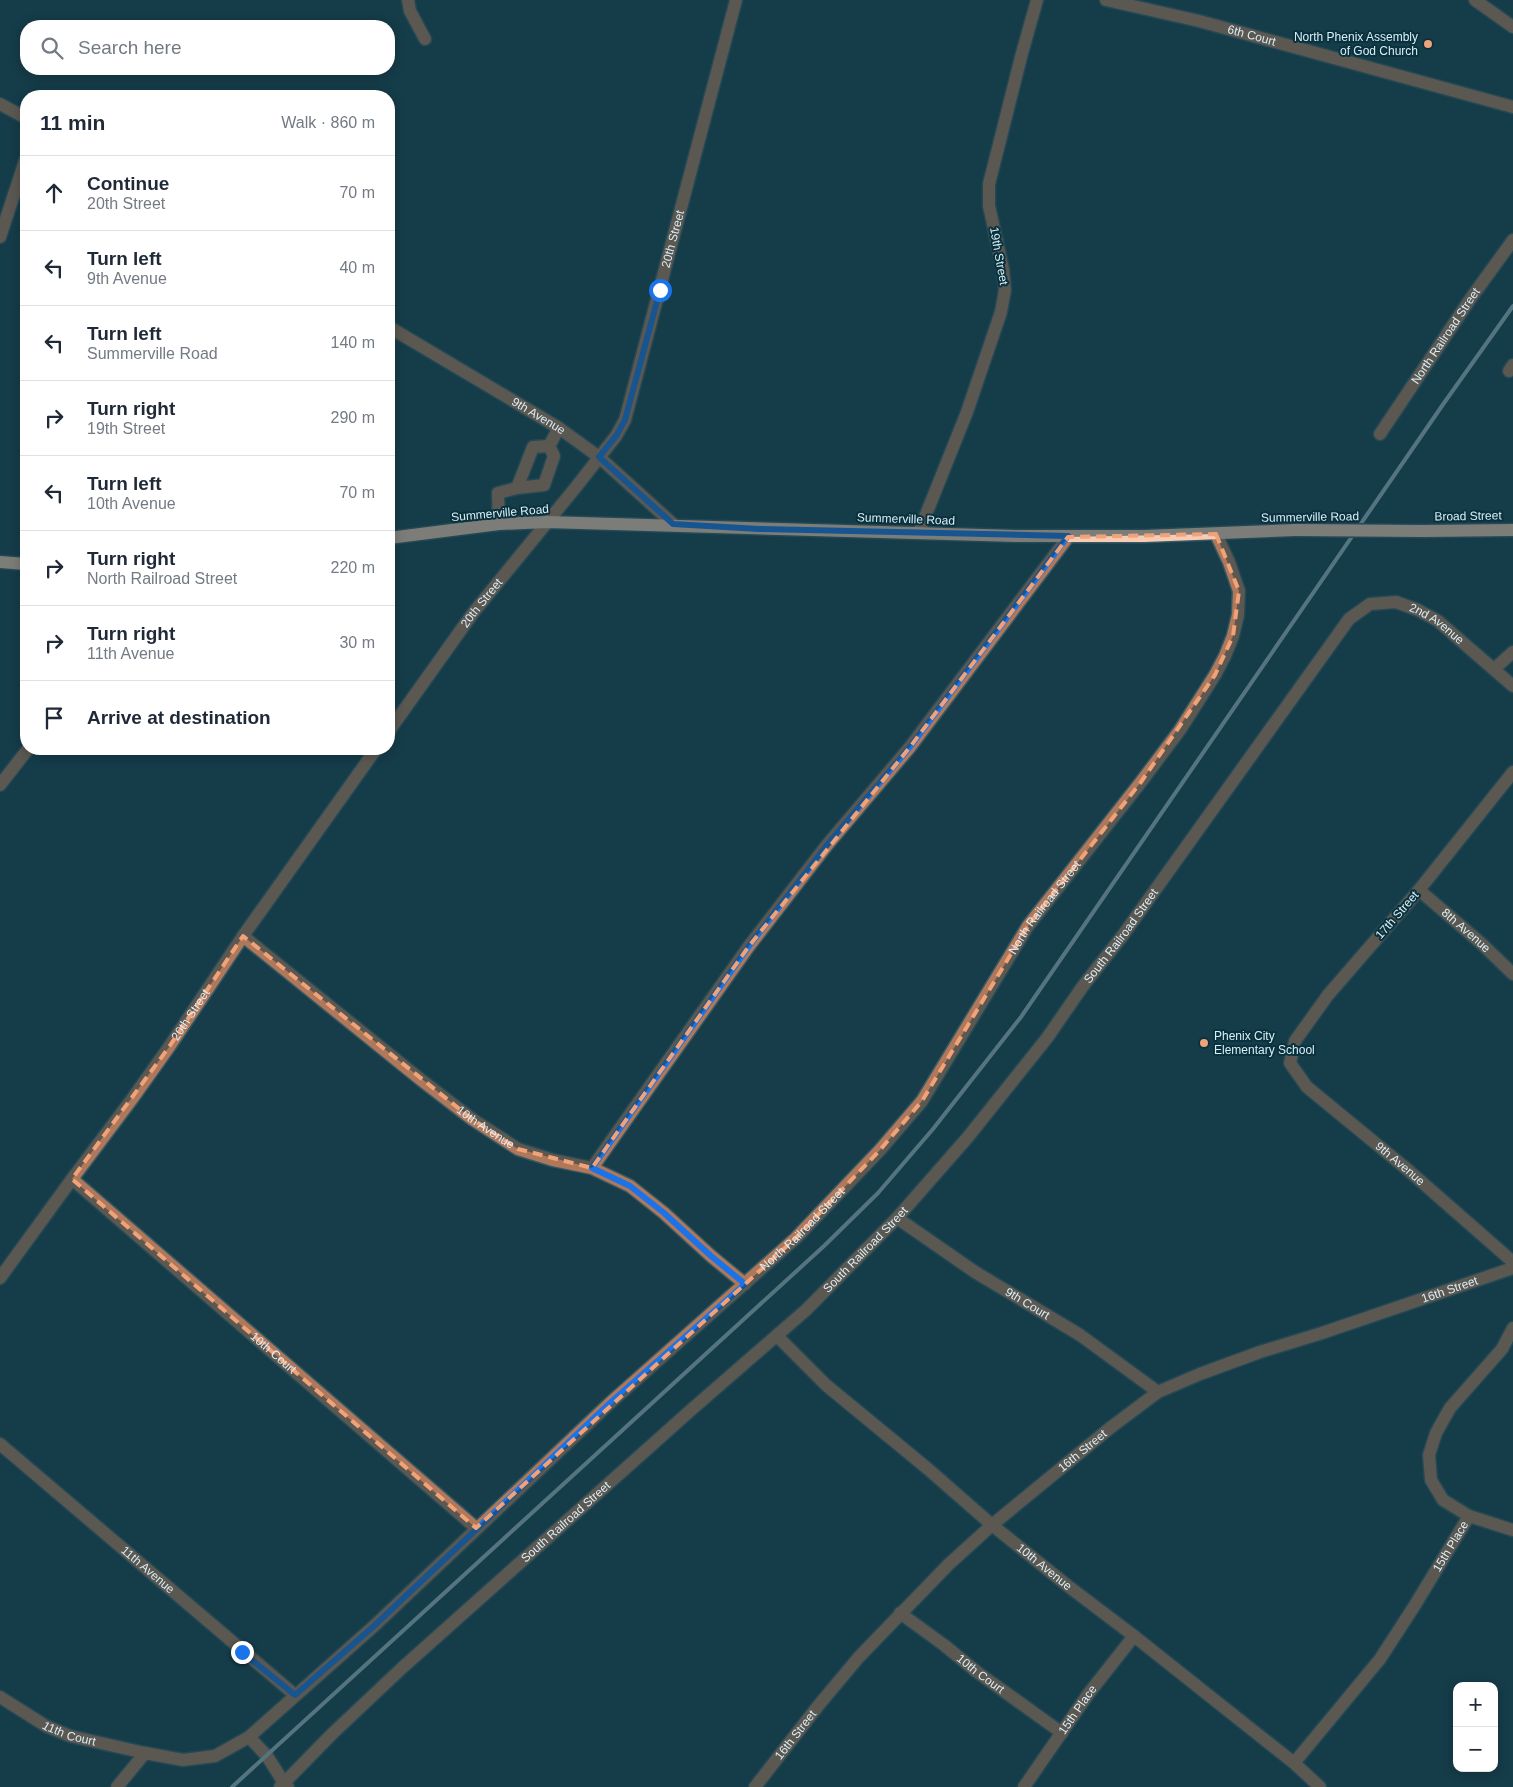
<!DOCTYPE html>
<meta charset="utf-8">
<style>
body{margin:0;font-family:Arial,sans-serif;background:#f6f6f7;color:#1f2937}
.controls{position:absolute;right:15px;bottom:15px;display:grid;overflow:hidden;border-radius:10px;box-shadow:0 2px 12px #0003}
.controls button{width:45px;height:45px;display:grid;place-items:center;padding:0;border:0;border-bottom:1px solid #e0e1e3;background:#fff;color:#1f2937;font:25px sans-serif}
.stop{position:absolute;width:15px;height:15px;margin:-11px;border:4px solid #1a73e8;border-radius:50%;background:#fff}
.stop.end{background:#1a73e8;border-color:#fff;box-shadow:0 1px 5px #0008}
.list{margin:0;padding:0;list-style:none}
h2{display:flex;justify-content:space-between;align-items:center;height:65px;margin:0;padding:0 20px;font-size:21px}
h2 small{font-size:16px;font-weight:400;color:#747a83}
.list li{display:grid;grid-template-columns:32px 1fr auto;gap:15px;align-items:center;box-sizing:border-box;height:75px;padding:0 20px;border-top:1px solid #e0e1e3}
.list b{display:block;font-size:19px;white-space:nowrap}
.list p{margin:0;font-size:16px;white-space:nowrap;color:#747a83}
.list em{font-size:16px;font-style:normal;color:#747a83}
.icon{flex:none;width:28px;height:28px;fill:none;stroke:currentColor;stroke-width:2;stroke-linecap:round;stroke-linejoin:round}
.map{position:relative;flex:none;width:1513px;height:1787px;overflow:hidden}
.search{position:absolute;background:#fff;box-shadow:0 2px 12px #0003;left:20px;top:20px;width:375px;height:55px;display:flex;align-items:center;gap:12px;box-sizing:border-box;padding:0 18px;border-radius:20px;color:#747a83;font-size:19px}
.panel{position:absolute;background:#fff;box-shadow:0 2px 12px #0003;left:20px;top:90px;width:375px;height:665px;border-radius:20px}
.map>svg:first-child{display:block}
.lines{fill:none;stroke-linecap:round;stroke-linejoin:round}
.minor-casing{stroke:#355965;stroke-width:15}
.major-casing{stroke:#355965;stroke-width:15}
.minor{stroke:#b0785b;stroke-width:12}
.major{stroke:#f9cbb3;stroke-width:12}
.rail{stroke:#a1bbc4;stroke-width:4}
.major-bridge-casing{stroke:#355965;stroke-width:15;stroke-linecap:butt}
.major-bridge{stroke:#f9cbb3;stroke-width:12}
.route{stroke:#1a73e8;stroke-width:6}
.marked{fill:none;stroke:#f0a279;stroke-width:4;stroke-dasharray:10 6;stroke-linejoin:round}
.poi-dot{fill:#f0a279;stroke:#09323e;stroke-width:2}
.labels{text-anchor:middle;stroke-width:4;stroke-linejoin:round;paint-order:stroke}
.street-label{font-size:12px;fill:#daeef6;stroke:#09323e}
.poi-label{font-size:12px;fill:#daeef6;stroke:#09323e;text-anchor:end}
</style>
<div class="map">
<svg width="1513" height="1787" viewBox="0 0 1513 1787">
<rect width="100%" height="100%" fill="#163d49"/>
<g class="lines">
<defs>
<g id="minor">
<path d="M408 0 410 11 425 39"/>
<path id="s1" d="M1106 0 1199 21 1513 107"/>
<path d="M1475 0 1513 27"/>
<path d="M0 104 26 118"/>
<path d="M0 237 26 158"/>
<path id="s2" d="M389 327 559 428 599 457 673 524"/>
<path d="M1509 371 1513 365"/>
<path id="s3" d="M1380 434 1471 298 1513 240"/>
<path d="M517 488 533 447 549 446 559 428"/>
<path d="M499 524 498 493 517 488 544 485 554 456 549 446"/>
<path d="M919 532 967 412 1001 312 1005 290 1003 269 989 206V184L1021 57 1037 0"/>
<path d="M1494 669 1513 652"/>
<path id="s4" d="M389 731 473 613 576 487 616 436 625 420 736 0"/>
<path id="s5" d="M1513 772 1419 890 1328 995 1295 1041 1290 1063 1307 1087 1408 1170 1513 1262"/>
<path d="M0 785 28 749"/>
<path id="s6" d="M1419 890 1482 944 1513 974"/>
<path id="s7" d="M243 936 420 1079 472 1119 518 1149 553 1160 592 1168 630 1186 664 1213 711 1256 745 1284"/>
<path d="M592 1168 749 946 827 845 910 747 1068 537"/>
<path id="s8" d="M72 1179 476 1528"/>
<path id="s9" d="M897 1218 975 1272 1080 1335 1158 1392"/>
<path id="s10" d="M0 1278 72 1179 132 1099 169 1047 243 936 376 749"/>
<path d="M1513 1328 1502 1349 1450 1408 1436 1433 1429 1455 1431 1480 1443 1500 1469 1516 1513 1530"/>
<path id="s11" d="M778 1337 826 1385 928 1469 992 1525 1068 1586 1134 1636 1294 1763 1320 1787"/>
<path id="s12" d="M0 1444 295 1695"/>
<path id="s13" d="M900 1613 944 1645 977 1672 1062 1733"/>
<path id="s14" d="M0 1697 46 1726 70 1736 145 1753"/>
<path d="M249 1737 267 1756 284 1783 288 1787"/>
<path id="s15" d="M1294 1763 1380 1659 1415 1605 1469 1516"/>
<path id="s16" d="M117 1787 145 1753 183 1760 215 1756 249 1737 374 1626 610 1403 796 1238 880 1150 922 1101 1028 926 1141 782 1180 730 1215 675 1225 656 1233 636 1238 615 1239 591 1229 562 1216 534"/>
<path id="s17" d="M280 1787 333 1733 402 1668 691 1410 806 1310 897 1218 968 1137 1047 1038 1083 986 1123 935 1349 619 1370 604 1396 602 1418 610 1438 621 1513 686"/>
<path id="s18" d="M755 1787 818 1706 859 1657 948 1565 992 1525 1110 1428 1158 1392 1200 1374 1260 1352 1322 1333 1513 1268"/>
<path id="s19" d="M1024 1787 1089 1693 1134 1636"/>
</g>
<path id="major" d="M1423 531 1513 530
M389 538 499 524 547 522 1016 536H1144L1295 530
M0 562 26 564"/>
</defs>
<!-- minor casing -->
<use href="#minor" class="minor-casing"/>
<!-- major casing -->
<use href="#major" class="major-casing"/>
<!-- minor -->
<use href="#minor" class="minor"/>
<!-- major -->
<use href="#major" class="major"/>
<!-- rail -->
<path class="rail" d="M232 1787 824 1246 878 1193 933 1129 1021 1017 1444 403 1513 306"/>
<defs>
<path id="major-bridge" d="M1295 530 1423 531"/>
</defs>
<!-- major-bridge casing -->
<use href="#major-bridge" class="major-bridge-casing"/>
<!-- major-bridge -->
<use href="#major-bridge" class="major-bridge"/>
</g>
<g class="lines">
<!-- route -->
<path class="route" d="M242 1652 295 1695 374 1626 610 1403 745 1284 711 1256 664 1213 630 1186 592 1168 749 946 827 845 910 747 1068 536 759 529 673 524 599 457 616 436 625 420 660 290"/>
</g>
<!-- marked area -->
<path d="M0 0H1513V1787H0ZM1216 534 1239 591 1233 636 1215 675 1141 782 1028 926 922 1101 880 1150 796 1238 476 1528 72 1179 169 1047 243 936 472 1119 518 1149 592 1168 749 946 910 747 1068 537Z" fill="#163d49" fill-opacity=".55" fill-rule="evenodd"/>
<path class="marked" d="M1216 534 1239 591 1233 636 1215 675 1141 782 1028 926 922 1101 880 1150 796 1238 476 1528 72 1179 169 1047 243 936 472 1119 518 1149 592 1168 749 946 910 747 1068 537Z"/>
<!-- markers -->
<g class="poi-dot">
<circle cx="1428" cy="44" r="5"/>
<circle cx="1204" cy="1043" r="5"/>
</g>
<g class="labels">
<!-- street labels -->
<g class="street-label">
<text dy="4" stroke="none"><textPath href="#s1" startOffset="150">6th Court</textPath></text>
<text dy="4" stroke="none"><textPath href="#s4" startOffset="578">20th Street</textPath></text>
<text transform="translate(999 256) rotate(80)" y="4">19th Street</text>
<text dy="4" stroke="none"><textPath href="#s3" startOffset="118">North Railroad Street</textPath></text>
<text dy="4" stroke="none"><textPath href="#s2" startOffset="174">9th Avenue</textPath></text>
<text transform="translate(500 513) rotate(-5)" y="4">Summerville Road</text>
<text transform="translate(1468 516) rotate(-1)" y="4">Broad Street</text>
<text transform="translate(1310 517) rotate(-1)" y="4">Summerville Road</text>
<text transform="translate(906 519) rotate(2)" y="4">Summerville Road</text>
<text dy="4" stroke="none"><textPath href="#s4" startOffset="158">20th Street</textPath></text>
<text dy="4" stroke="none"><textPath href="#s17" startOffset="1689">2nd Avenue</textPath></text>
<text dy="4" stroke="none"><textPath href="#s16" startOffset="1310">North Railroad Street</textPath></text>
<text transform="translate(1397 915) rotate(-49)" y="4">17th Street</text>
<text dy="4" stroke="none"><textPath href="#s6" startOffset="62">8th Avenue</textPath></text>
<text dy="4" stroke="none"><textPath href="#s17" startOffset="1200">South Railroad Street</textPath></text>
<text dy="4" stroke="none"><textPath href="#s10" startOffset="325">20th Street</textPath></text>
<text dy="4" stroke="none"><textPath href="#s7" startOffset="309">10th Avenue</textPath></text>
<text dy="4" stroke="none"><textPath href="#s5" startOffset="519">9th Avenue</textPath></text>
<text dy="4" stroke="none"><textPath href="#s16" startOffset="905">North Railroad Street</textPath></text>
<text dy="4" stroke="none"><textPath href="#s17" startOffset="795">South Railroad Street</textPath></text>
<text dy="4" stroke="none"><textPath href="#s18" startOffset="876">16th Street</textPath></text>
<text dy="4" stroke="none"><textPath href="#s9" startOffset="156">9th Court</textPath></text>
<text dy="4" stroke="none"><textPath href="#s8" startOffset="266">10th Court</textPath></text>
<text dy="4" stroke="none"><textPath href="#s18" startOffset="471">16th Street</textPath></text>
<text dy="4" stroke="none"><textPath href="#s17" startOffset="390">South Railroad Street</textPath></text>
<text dy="4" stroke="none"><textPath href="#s15" startOffset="268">15th Place</textPath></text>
<text dy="4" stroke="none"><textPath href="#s11" startOffset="352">10th Avenue</textPath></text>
<text dy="4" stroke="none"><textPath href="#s12" startOffset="194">11th Avenue</textPath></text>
<text dy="4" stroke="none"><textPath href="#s13" startOffset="101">10th Court</textPath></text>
<text dy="4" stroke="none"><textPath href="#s19" startOffset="94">15th Place</textPath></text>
<text dy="4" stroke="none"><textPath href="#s14" startOffset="79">11th Court</textPath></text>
<text dy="4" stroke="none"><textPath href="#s18" startOffset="66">16th Street</textPath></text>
</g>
<!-- poi labels -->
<g class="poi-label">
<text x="1418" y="41">North Phenix Assembly<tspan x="1418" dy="14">of God Church</tspan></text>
<text x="1214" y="1040" text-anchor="start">Phenix City<tspan x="1214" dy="14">Elementary School</tspan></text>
</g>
</g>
</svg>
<div class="controls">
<button>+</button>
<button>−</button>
</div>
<div class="stop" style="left:660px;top:290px"></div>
<div class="stop end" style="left:242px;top:1652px"></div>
<div class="search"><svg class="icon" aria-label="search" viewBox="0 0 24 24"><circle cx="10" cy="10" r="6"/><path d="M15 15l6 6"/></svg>Search here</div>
<section class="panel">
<h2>11 min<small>Walk · 860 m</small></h2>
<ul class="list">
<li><svg class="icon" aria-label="ahead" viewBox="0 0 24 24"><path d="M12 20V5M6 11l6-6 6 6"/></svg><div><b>Continue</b><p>20th Street</p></div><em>70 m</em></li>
<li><svg class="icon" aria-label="left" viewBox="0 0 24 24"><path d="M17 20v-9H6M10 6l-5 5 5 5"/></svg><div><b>Turn left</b><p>9th Avenue</p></div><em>40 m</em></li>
<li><svg class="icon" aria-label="left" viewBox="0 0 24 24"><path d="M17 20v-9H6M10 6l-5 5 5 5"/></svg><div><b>Turn left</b><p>Summerville Road</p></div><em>140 m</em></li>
<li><svg class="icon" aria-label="right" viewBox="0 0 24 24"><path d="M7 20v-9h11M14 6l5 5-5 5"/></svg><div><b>Turn right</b><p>19th Street</p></div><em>290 m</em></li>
<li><svg class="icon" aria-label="left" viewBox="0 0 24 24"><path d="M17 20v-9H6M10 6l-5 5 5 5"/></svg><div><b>Turn left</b><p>10th Avenue</p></div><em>70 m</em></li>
<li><svg class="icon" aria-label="right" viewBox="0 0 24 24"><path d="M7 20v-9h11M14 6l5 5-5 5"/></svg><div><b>Turn right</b><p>North Railroad Street</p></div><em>220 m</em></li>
<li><svg class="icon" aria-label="right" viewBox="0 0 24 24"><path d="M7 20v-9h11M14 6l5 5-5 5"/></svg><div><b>Turn right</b><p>11th Avenue</p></div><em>30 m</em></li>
<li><svg class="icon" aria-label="arrive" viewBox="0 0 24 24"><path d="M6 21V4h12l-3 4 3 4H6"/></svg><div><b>Arrive at destination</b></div></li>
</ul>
</section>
</div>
